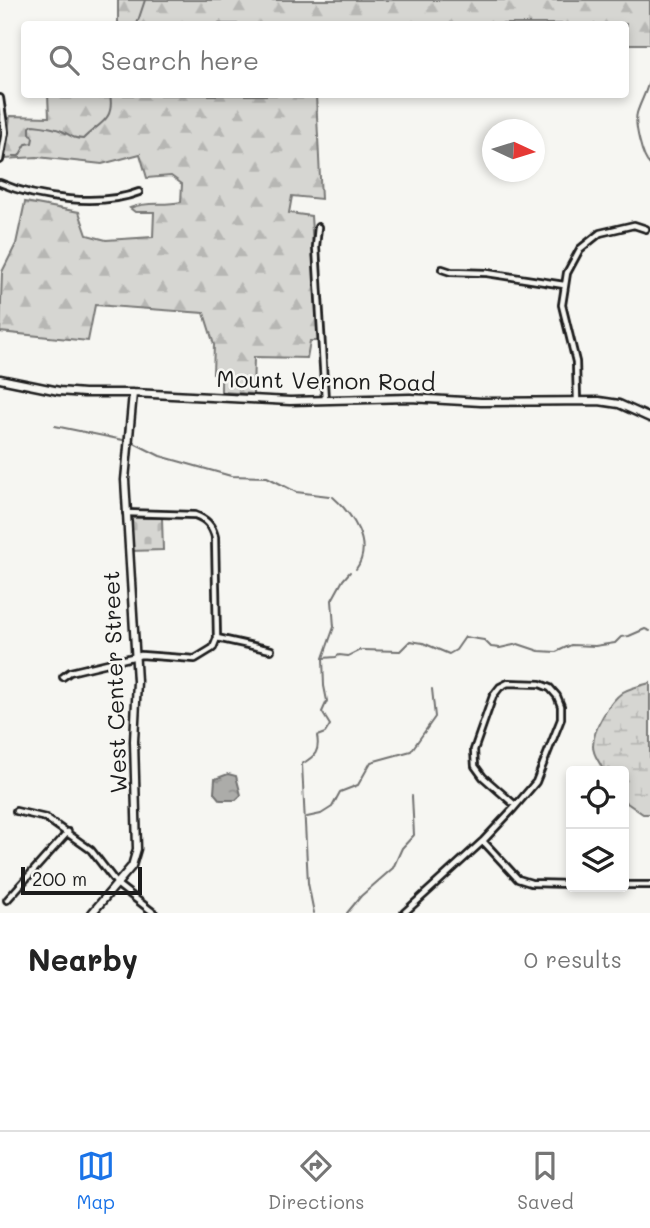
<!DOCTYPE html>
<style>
body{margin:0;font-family:Mali,sans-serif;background:#f6f6f6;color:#222}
.controls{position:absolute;right:21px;bottom:21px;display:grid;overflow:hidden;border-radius:7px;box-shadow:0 4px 10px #0003}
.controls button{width:63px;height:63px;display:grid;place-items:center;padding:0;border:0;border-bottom:2px solid #e0e0e0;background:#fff;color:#222;font:35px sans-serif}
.compass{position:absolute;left:482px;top:119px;width:63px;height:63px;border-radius:50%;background:#fff;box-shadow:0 4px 10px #0003;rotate:94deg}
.scale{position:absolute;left:21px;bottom:18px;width:121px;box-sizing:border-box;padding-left:7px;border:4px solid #1c1c1c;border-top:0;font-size:19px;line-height:24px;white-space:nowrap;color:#1c1c1c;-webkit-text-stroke:5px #f6f6f2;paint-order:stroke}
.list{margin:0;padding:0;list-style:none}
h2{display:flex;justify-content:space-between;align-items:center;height:91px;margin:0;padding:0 28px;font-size:30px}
h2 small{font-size:23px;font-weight:400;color:#767676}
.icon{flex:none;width:38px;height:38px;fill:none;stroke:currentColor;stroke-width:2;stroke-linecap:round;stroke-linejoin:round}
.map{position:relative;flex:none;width:650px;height:913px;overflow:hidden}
.search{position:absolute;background:#fff;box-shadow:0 4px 10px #0003;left:21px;right:21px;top:21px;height:77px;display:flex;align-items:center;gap:18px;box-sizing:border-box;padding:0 24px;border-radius:7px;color:#767676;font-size:26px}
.sheet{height:217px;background:#fff}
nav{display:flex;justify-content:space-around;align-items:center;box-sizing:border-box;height:98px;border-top:2px solid #e0e0e0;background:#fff;font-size:19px;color:#767676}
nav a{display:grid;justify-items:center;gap:4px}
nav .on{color:#1a73e8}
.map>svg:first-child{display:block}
.forest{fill:url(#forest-firs);stroke:#797977;stroke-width:2}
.wetland{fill:url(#wetland-marsh);stroke:#797977;stroke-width:2}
.cemetery{fill:url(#cemetery-stones);stroke:#797977;stroke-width:2}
.water{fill:url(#water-ripples);stroke:#727271;stroke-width:2}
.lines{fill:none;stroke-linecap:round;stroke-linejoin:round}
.stream{stroke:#727271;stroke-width:2}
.street-casing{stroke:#1c1c1c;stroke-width:10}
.secondary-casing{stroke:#1c1c1c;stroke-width:11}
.street{stroke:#f6f6f2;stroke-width:4.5}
.secondary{stroke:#f6f6f2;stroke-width:6}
.labels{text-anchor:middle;stroke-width:5;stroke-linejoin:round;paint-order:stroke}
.street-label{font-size:23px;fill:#1c1c1c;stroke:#f6f6f2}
</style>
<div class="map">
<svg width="650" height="913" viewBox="0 0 650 913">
<defs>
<pattern id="forest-firs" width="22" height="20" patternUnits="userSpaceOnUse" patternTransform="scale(1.75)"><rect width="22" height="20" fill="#d6d6d2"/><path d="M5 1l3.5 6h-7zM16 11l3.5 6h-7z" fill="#b7b7b4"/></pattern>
<pattern id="wetland-marsh" width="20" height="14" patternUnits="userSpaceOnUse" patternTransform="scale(1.75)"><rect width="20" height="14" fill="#d6d6d2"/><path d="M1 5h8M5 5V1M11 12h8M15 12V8" fill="none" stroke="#b7b7b4"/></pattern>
<pattern id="cemetery-stones" width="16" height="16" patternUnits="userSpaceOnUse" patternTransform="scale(1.75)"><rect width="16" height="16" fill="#d6d6d2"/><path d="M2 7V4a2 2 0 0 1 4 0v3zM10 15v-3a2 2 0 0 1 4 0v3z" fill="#b7b7b4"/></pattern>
<pattern id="water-ripples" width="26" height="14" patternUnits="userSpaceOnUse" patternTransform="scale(1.75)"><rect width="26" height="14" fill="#acaca9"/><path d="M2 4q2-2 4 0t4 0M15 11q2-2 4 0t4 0" fill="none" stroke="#939391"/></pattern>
</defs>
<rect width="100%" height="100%" fill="#f6f6f2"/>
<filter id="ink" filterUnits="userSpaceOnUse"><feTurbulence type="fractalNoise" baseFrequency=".0143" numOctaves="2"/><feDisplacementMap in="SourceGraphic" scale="14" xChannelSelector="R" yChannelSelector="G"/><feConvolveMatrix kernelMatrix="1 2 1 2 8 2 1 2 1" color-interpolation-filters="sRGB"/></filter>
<g filter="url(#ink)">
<!-- forest -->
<path class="forest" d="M118 0H650V44H626V24H118Z
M48 95H316L321 199 292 196 289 213 311 216 319 341H310L307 358 254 357 253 394 221 392V373H213L214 345 204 313 95 305 88 341 0 332 2 272 16 244 25 202 79 212 87 235 106 240 153 237 154 212H135L130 208C147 201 163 206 181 202L182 184 171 176 147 178 140 154 102 164 37 157 5 159 10 116 49 117Z"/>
<!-- wetland -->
<path class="wetland" d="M650 683V814H643L624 801V771H603C601 762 593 757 593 746 593 729 609 702 623 692 630 688 642 685 650 683Z"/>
<!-- cemetery -->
<path class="cemetery" d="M128 518H162L163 550 130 551Z"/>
<!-- water -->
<path class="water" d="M228 774 236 776 241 795 236 800H220L214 793 215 779Z"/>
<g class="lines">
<!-- stream -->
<path class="stream" d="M137 24 145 0
M650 76C648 90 641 100 637 113 634 124 642 158 650 165
M13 156H19L26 144 32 143 33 138 30 133V127L33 125C43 126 53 127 62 131 72 136 71 138 83 139 98 123 115 122 110 94
M55 426 123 440
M132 442 160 456 231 476 267 477 296 492 329 496
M333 497C352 514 374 544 356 569
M362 650 400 651 410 641 423 643 449 654 456 650 465 637 484 640 491 647 500 648 518 644 539 651 556 652 571 645 595 646 615 643 621 637 629 636 645 629 650 631
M323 658 334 627 332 600 343 580 350 572
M307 817 321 814 332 807 340 792 358 785 371 762 411 751 435 717 432 689
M314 913 308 883 302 764C315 756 320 752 317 736L325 733 330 725 322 712 327 701 324 686 323 658 336 657 339 655 348 656 360 650
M347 913 361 896 393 868 402 848 414 835 412 796"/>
<defs>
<path id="street" d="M0 98 5 132 0 160
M0 183C37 199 101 207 139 192
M318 227 316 247 325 400
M442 269 451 272 487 273 564 285
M577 401 576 362 562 305 567 273 580 249 600 233 634 225 646 229
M217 638 271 650
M63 677 70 672 141 655 195 659 213 648 217 638 215 537C212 525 206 519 195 515L126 513
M16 811 46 818 91 850 118 885 154 913
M483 841 518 879 531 883 571 884
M624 885H650
M7 900 68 832
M404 913 483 841 513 809 536 782 561 719V706L557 696 550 688 540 684 508 683 500 687 493 696 474 750 475 766 483 777 515 805"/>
<path id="secondary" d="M0 379 59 391 84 393H133L290 401 410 398 481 402 599 401 619 404 650 418
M92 913 132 866 137 849 134 741 137 681 125 480 133 393"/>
</defs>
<!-- street casing -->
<use href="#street" class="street-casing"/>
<!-- secondary casing -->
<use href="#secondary" class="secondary-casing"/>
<!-- street -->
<use href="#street" class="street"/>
<!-- secondary -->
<use href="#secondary" class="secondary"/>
</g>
</g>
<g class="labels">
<!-- street labels -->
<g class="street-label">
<text transform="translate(326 381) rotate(1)" y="8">Mount Vernon Road</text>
<text transform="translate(115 682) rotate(-92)" y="8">West Center Street</text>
</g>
</g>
</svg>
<div class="controls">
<button><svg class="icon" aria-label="locate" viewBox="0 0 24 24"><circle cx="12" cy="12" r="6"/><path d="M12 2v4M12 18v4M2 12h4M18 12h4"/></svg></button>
<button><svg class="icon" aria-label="layers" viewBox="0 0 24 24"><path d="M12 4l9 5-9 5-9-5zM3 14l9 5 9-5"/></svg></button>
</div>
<svg class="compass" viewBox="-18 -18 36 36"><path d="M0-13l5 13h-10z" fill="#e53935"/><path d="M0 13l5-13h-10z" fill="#767676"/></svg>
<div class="scale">200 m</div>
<div class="search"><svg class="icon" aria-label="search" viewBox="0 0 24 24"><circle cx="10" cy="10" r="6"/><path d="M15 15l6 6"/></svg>Search here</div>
</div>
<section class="sheet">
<h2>Nearby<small>0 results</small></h2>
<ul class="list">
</ul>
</section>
<nav>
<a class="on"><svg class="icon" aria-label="map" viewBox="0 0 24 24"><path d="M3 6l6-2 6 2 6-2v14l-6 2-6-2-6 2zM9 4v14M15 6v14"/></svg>Map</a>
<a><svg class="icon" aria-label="directions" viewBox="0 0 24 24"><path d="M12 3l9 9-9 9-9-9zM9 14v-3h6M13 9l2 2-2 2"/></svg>Directions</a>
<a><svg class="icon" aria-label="saved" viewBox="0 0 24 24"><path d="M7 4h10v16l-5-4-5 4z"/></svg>Saved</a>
</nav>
